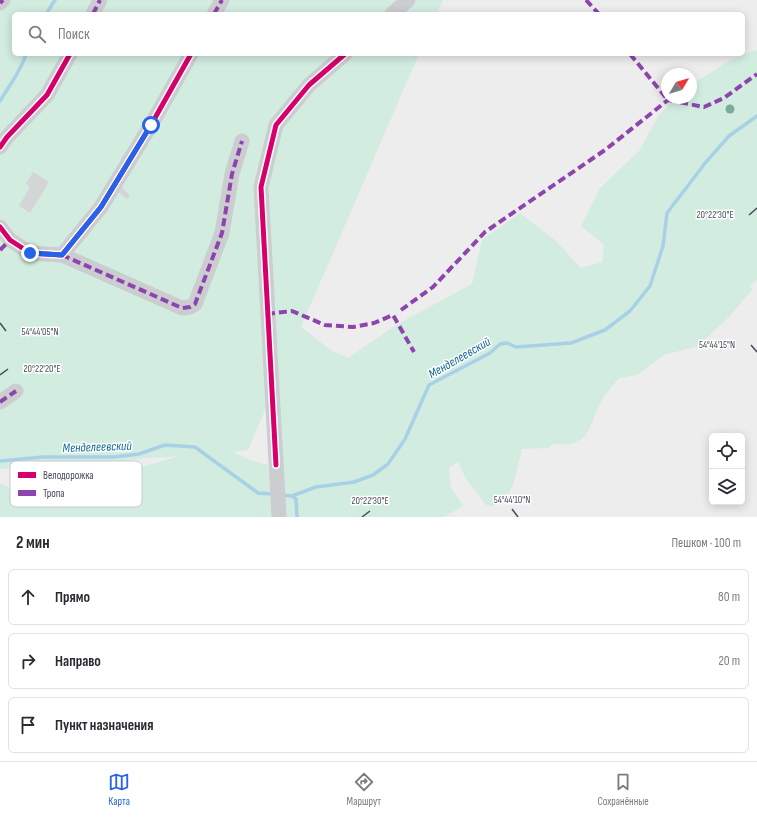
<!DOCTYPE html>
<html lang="ru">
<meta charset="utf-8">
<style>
body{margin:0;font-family:"Sofia Sans Condensed",sans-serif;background:#f7f7f7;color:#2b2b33}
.controls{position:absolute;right:12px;bottom:12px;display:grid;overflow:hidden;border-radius:6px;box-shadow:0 2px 10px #0003}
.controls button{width:36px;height:36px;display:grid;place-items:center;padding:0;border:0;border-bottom:1px solid #e1e1e2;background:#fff;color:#2b2b33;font:20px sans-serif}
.compass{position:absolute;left:661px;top:68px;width:36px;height:36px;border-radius:50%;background:#fff;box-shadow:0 2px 10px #0003;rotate:52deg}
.stop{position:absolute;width:12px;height:12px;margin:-9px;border:3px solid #2563eb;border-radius:50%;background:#fff}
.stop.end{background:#2563eb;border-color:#fff;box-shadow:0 1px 4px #0008}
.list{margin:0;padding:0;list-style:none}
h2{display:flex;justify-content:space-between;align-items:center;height:52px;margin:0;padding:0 16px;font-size:17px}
h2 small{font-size:13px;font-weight:400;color:#7c7c81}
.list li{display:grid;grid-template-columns:26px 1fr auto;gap:12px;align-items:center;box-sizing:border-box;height:56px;margin:0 8px 8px;padding:0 8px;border:1px solid #e1e1e2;border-radius:6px}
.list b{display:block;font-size:15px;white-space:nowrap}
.list em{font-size:13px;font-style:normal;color:#7c7c81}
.icon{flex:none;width:22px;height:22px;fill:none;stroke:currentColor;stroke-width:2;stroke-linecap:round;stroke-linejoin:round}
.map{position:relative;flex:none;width:757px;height:517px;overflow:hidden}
.search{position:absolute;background:#fff;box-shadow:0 2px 10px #0003;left:12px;right:12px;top:12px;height:44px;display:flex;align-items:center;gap:10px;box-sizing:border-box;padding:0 14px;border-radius:6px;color:#7c7c81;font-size:15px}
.sheet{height:244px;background:#fff}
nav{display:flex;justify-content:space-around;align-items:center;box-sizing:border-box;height:56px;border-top:1px solid #e1e1e2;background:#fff;font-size:11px;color:#7c7c81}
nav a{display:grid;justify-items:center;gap:2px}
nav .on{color:#2563eb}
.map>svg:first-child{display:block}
.green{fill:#d2ece0}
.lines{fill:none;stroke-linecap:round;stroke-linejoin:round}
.stream{stroke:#a8d1e8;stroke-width:3.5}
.building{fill:#d4d5d7}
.minor{stroke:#cbcdd0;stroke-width:15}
.quiet{stroke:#8e44ad;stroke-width:4;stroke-dasharray:8 4;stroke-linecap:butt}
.cycleway-casing{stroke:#fff;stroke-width:8}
.cycleway{stroke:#d6006c;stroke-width:5}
.tree{fill:#7aaa9a}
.route{stroke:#2563eb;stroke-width:5}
.ticks{fill:none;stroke:#454c58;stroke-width:1.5}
.labels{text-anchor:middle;stroke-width:3;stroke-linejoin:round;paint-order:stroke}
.water-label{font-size:13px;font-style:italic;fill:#136a9d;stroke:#fff}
.key{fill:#fff;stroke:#c7c9cd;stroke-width:1}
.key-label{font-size:11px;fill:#454c58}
.ticks-label{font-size:10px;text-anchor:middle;fill:#454c58;stroke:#fff;stroke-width:3;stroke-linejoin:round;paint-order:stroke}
</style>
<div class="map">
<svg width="757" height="517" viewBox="0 0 757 517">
<rect width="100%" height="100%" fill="#ededed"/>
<!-- green -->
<path class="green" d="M0 0H443L437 14H14V54H419L301 327 332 351 348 358 396 325 472 284 482 240 520 213 556 241 581 268 602 262 604 245 581 226 600 188 639 151 659 115 674 98H691V85L734 58 757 50V280L750 285 752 290 729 317 698 346 664 355 637 375 619 378C613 385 607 392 602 400 588 425 592 448 553 444L548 448 522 449 513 485 506 498 493 506 486 505 465 477 458 462 449 468 451 487 463 506 444 517H282L276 385 248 450 233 452 250 460 268 465 272 517H0V483L40 502 83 484 180 456 0 469Z"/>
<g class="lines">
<!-- stream -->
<path class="stream" d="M46 14 55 0
M0 101C9 86 21 71 26 54
M0 461 43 457H114L139 454 165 445 195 447 258 493 273 494
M281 495 292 496 316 487 354 482 373 475 388 464 405 439 429 385 490 353 500 344 507 343 516 347 571 343 605 330 630 311 650 286 663 246 667 213 706 162 729 136 757 116
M292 496 296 499 297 517"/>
</g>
<!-- building -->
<path class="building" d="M33 172 49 182 30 213 19 206 30 187 26 184Z
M121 187 130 195 127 199 117 191Z"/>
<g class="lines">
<!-- minor -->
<path class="minor" d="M0 3 3 0
M93 14 100 0
M214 14 222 0
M392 14 408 0
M0 147 7 137 47 95 70 54
M0 227 10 240 30 253 62 255 101 207 151 125 191 54
M62 255 182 308 190 307 195 304 222 233 232 174 242 141
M0 402 16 391
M279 517 261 187 276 125 309 85 345 54"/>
<!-- quiet -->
<path class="quiet" d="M586 0 599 14
M0 3 3 0
M93 14 100 0
M214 14 222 0
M630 54 668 100 704 107 724 98 757 74
M0 250 10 240
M62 255 182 308 190 307 195 304 222 233 232 174 242 141
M401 310 433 287 485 232 605 150 668 100
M267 314 292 311 325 325 353 327 374 323 393 315 414 352
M0 402 16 391"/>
<defs>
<path id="cycleway" d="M0 147 7 137 47 95 70 54
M0 227 10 240 30 253 62 255 101 207 151 125 191 54
M276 465 261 187 276 125 309 85 345 54"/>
</defs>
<!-- cycleway casing -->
<use href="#cycleway" class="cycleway-casing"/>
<!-- cycleway -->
<use href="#cycleway" class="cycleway"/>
</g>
<!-- trees -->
<circle class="tree" cx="730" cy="109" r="4.5"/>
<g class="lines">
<!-- route -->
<path class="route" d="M30 253 62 255 101 207 151 125"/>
</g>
<!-- ticks -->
<path class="ticks" d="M749 215 757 208M0 323 6 331M751 345 757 352M0 375 8 369M512 509 518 517M362 517 370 511"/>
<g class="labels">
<!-- water labels -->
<g class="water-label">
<text transform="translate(459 357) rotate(-30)" y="5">Менделеевский</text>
<text transform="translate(97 446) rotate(-2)" y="5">Менделеевский</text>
</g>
</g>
<!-- legend -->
<rect x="10" y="461" width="132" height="46" rx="6" class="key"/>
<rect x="18" y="472" width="18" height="6" fill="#d6006c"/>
<rect x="18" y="490" width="18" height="6" fill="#8e44ad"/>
<g class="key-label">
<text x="43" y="479">Велодорожка</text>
<text x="43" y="497">Тропа</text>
</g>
<g class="ticks-label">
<text x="715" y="218">20°22'30"E</text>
<text x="40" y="335">54°44'05"N</text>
<text x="717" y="348">54°44'15"N</text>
<text x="42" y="372">20°22'20"E</text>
<text x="512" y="503">54°44'10"N</text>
<text x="370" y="504">20°22'30"E</text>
</g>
</svg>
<div class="controls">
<button><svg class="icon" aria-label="locate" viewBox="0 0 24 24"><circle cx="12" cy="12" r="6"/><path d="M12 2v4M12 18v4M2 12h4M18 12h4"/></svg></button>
<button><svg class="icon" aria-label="layers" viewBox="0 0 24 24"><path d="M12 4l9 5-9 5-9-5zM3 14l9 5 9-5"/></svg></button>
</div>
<svg class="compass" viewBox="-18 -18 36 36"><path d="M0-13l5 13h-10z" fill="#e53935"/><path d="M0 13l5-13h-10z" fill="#7c7c81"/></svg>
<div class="stop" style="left:151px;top:125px"></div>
<div class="stop end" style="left:30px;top:253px"></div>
<div class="search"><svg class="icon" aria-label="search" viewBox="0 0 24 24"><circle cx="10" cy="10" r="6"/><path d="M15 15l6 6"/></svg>Поиск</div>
</div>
<section class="sheet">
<h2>2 мин<small>Пешком · 100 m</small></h2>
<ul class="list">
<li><svg class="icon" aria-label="ahead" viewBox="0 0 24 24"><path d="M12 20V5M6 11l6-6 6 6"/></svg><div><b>Прямо</b></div><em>80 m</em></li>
<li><svg class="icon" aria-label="right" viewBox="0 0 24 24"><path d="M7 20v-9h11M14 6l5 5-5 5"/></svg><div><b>Направо</b></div><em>20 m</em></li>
<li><svg class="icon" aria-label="arrive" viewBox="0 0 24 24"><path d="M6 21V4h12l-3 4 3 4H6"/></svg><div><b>Пункт назначения</b></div></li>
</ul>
</section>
<nav>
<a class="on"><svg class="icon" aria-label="map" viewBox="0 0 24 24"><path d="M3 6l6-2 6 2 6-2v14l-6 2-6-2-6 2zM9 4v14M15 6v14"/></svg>Карта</a>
<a><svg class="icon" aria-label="directions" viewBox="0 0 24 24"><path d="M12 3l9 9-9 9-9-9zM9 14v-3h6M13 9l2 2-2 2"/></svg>Маршрут</a>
<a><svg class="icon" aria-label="saved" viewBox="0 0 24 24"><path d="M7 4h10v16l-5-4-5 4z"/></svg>Сохранённые</a>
</nav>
